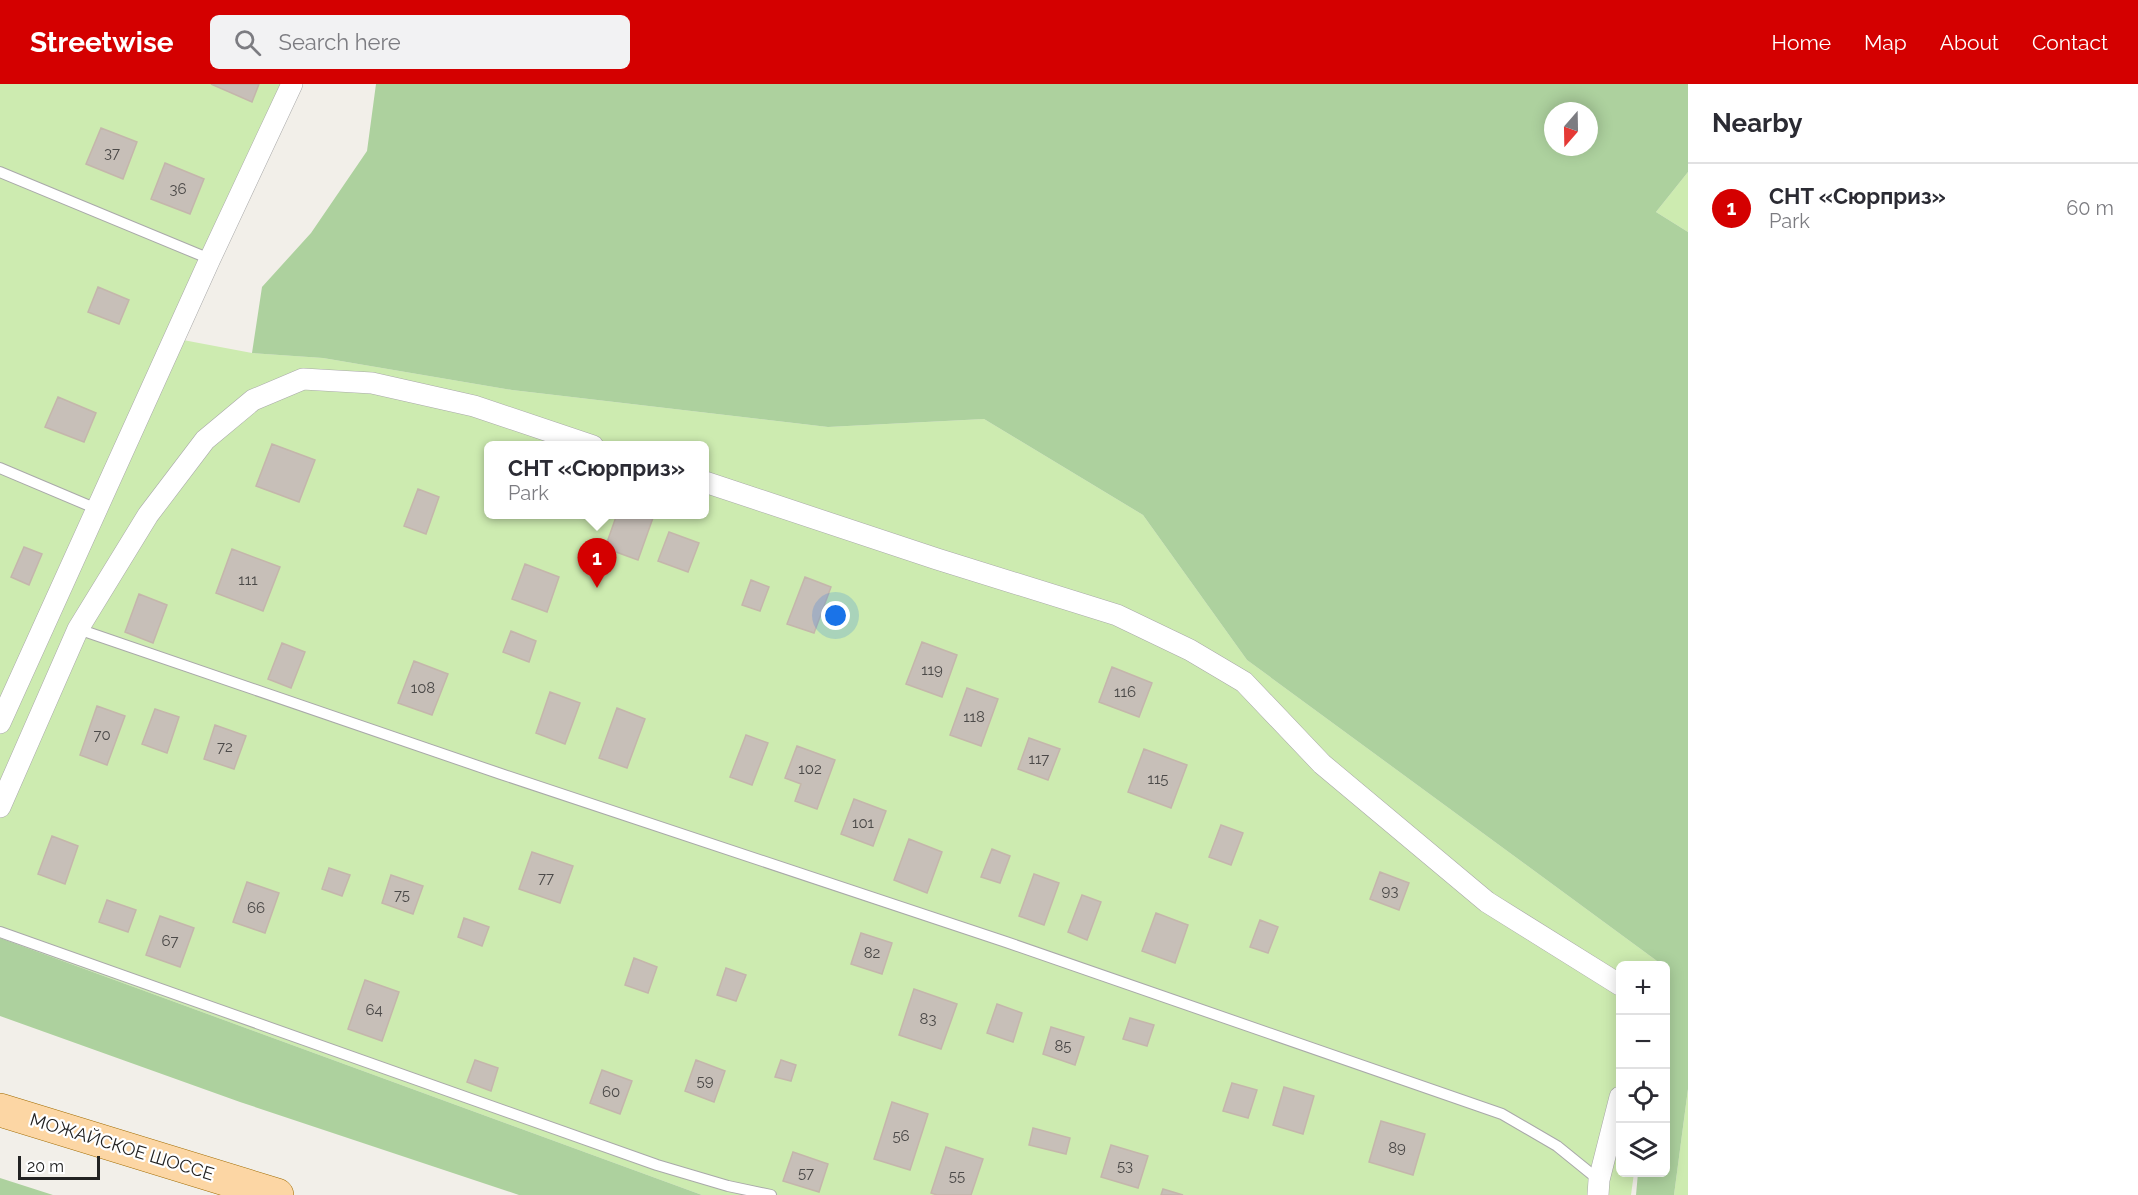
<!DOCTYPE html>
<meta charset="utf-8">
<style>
body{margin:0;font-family:Raleway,sans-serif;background:#f2f2f3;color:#2b2b33}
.controls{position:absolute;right:18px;bottom:18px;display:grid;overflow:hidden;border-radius:9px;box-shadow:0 3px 15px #0003}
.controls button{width:54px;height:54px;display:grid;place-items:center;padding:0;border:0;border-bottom:2px solid #e1e1e2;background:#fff;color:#2b2b33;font:30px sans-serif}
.compass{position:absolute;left:1544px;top:18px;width:54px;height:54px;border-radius:50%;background:#fff;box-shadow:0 3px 15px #0003;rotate:200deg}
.scale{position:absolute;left:18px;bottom:15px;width:82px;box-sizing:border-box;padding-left:6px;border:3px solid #222;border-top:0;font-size:16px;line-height:21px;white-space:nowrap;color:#222;-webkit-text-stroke:4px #fff;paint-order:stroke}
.you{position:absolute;left:836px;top:532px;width:21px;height:21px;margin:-15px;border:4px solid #fff;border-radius:50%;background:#1a73e8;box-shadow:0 0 0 9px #1a73e833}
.badge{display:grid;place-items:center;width:39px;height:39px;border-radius:50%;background:#d40000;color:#fff;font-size:20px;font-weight:700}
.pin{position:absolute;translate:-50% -50px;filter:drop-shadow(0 2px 3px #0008)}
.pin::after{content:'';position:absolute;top:32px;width:21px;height:18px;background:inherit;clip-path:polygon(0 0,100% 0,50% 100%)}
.popup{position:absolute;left:484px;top:357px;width:225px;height:78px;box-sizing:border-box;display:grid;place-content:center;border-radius:9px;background:#fff;filter:drop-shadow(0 2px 4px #0005);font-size:20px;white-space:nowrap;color:#7c7c81}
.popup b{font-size:22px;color:#2b2b33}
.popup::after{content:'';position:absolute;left:50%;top:100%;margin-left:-12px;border:12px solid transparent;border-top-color:#fff}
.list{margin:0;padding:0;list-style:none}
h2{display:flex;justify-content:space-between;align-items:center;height:78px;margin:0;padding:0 24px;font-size:26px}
h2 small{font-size:20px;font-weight:400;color:#7c7c81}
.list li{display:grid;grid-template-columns:39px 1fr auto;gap:18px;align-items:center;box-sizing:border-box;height:90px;padding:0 24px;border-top:2px solid #e1e1e2}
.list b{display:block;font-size:22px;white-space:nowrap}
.list p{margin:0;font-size:20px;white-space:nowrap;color:#7c7c81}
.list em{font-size:20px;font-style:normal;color:#7c7c81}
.icon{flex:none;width:33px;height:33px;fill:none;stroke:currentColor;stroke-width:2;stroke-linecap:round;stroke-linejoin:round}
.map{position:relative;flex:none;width:1688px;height:1111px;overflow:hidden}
header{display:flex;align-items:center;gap:36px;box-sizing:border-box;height:84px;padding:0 30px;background:#d40000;color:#fff}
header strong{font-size:28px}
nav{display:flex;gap:33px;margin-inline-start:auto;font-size:21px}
.search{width:420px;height:54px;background:#f2f2f3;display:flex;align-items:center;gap:15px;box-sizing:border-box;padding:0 21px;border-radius:9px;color:#7c7c81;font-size:22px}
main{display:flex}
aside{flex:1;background:#fff}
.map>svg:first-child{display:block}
.grass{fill:#cdebb0;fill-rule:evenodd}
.forest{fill:#add19e;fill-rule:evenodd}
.building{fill:#c7bfb8;stroke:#c4b6ab;stroke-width:1.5}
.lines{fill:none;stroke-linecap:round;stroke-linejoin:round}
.service-casing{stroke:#a9a9a9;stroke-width:12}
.minor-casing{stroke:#a9a9a9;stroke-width:22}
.primary-casing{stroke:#a06b00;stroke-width:34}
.service{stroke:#fff;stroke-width:10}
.minor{stroke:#fff;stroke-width:21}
.primary{stroke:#fcd6a4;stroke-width:33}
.labels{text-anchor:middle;stroke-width:4.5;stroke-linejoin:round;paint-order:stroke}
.number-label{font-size:15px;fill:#4b4948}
.street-label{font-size:18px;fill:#222;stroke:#fff}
</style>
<header>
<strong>Streetwise</strong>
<div class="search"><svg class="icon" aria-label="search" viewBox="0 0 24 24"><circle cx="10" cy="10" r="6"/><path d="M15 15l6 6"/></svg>Search here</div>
<nav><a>Home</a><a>Map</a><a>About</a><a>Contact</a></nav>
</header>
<main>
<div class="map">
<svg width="1688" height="1111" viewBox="0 0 1688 1111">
<rect width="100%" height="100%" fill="#f2efe9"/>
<!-- grass -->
<path class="grass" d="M0 0H301L183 256 252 269 323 274 512 306 828 343 984 335 1143 431 1247 576 1657 877V881L1620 882V1088L1634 1089 1631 1111H702L0 854ZM489 362H705V430H489Z
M1688 88V148L1656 128Z
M1688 1005V1111H1674Z"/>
<!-- forest -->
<path class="forest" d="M376 0H1688V88L1656 128 1688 148V1005L1674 1111H1636L1638 1089 1666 1088V882L1657 881V877L1247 576 1143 431 984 335 828 343 512 306 323 274 252 269 262 203 311 149 367 67ZM1553 27H1589V63H1553Z
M0 854 702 1111H519L240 1018 0 932Z
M0 1094 53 1111H0Z"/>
<!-- building -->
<path class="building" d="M211 0H259L252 18Z
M101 44 137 58 123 95 86 80Z
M165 79 204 95 190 130 151 115Z
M98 203 129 216 119 240 88 228Z
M58 313 96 329 84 358 45 343Z
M272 360 315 376 299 418 256 402Z
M418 405 439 413 426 450 404 442Z
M617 430 654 431 638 476 605 464Z
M669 448 699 459 688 488 658 477Z
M24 463 42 470 29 501 11 493Z
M232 465 280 483 263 527 216 509Z
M525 480 559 493 547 528 512 515Z
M805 493 831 503 814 549 787 540Z
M751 496 769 503 760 527 742 521Z
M139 510 167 521 153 559 125 548Z
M511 547 536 557 529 578 503 568Z
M922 558 957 571 942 613 906 600Z
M282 559 305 568 291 604 268 595Z
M414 577 448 590 432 631 398 619Z
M1112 583 1152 599 1139 633 1099 618Z
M967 604 998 615 981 662 950 651Z
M550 608 580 619 565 660 536 649Z
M97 622 125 632 107 681 80 671Z
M617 624 645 635 627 684 599 674Z
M155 625 179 633 167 669 142 660Z
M215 641 246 652 234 685 204 675Z
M746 651 768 659 752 701 730 693Z
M1029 654 1060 665 1048 696 1018 685Z
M797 662 835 676 817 725 795 717 801 700 785 694Z
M1144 665 1187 681 1171 724 1128 708Z
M854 715 886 727 873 762 841 750Z
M1221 741 1243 749 1231 781 1209 773Z
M52 752 78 762 65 800 38 790Z
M909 755 942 768 927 809 894 796Z
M992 765 1010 772 1000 799 981 793Z
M532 768 573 782 560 819 519 805Z
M329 784 350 791 342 812 322 805Z
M1380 788 1409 799 1399 826 1370 815Z
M1034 790 1059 799 1044 841 1019 832Z
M391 791 423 802 413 830 382 819Z
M247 798 279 809 265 849 233 838Z
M1082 811 1101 818 1087 856 1068 848Z
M107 816 136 826 128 848 99 838Z
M1156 829 1188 841 1175 879 1142 867Z
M160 832 194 844 180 883 146 871Z
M464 834 489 843 482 862 458 853Z
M1260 836 1278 843 1268 869 1250 863Z
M861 849 892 859 882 890 851 880Z
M634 874 657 883 648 909 625 901Z
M726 884 746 891 736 917 717 911Z
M365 896 399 908 382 957 348 945Z
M914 905 957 920 941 965 899 951Z
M997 920 1022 929 1013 958 987 949Z
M1130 934 1154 941 1147 962 1123 955Z
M1051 943 1084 953 1075 981 1043 970Z
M475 976 498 984 491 1007 467 998Z
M696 976 725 987 714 1018 685 1007Z
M781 976 796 981 791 997 775 993Z
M602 986 632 997 620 1030 590 1019Z
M1232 999 1257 1006 1248 1034 1223 1027Z
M1284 1003 1314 1012 1303 1050 1273 1041Z
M892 1018 928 1030 910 1086 874 1075Z
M1381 1037 1425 1050 1413 1091 1369 1078Z
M1033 1044 1070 1054 1066 1070 1029 1061Z
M1111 1061 1148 1072 1138 1104 1101 1093Z
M946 1063 983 1075 971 1111H937L931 1109Z
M793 1068 828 1080 819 1108 783 1097Z
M1163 1105 1183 1111H1161Z"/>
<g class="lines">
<defs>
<path id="service" d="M0 88 210 175
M0 384 97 425
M78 545 501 690 1006 858 1502 1030 1557 1062 1599 1096
M0 848 657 1081 728 1102 771 1111"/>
<path id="minor" d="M705 398 937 475 1117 531 1190 566 1244 598 1322 680 1487 818 1620 901
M0 639 210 175 292 0
M0 723 78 545 148 431 205 356 253 316 303 295 372 299 474 322 593 362
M1598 1111 1599 1096 1620 1013"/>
<path id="primary" d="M0 1026 277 1111"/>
</defs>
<!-- service casing -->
<use href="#service" class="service-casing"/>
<!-- minor casing -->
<use href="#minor" class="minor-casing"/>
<!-- primary casing -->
<use href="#primary" class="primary-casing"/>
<!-- service -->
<use href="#service" class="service"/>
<!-- minor -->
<use href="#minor" class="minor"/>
<!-- primary -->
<use href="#primary" class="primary"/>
</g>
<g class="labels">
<!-- number labels -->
<g class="number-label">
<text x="112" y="74">37</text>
<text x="178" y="110">36</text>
<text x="248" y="501">111</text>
<text x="932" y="591">119</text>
<text x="423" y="609">108</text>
<text x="1125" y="613">116</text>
<text x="974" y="638">118</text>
<text x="102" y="656">70</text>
<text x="225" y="668">72</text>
<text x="1039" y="680">117</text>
<text x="810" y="690">102</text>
<text x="1158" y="700">115</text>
<text x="863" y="744">101</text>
<text x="546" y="799">77</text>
<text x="1390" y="812">93</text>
<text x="402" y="816">75</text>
<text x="256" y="829">66</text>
<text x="170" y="862">67</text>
<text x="872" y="874">82</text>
<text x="374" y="931">64</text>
<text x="928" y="940">83</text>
<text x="1063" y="967">85</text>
<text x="705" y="1002">59</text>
<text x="611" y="1013">60</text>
<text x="901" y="1057">56</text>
<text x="1397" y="1069">89</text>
<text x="1125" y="1087">53</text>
<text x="806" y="1094">57</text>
<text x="957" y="1097">55</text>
</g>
<!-- street labels -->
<g class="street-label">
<text transform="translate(122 1063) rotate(17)" y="6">МОЖАЙСКОЕ ШОССЕ</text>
</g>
</g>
</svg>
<div class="controls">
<button>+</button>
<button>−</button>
<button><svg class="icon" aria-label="locate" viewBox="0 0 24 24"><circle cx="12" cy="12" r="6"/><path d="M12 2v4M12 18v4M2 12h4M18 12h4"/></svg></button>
<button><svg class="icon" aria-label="layers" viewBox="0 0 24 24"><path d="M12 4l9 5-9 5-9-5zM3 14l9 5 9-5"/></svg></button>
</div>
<svg class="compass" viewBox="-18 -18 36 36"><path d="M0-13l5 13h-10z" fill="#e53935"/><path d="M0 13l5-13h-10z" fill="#7c7c81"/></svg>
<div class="scale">20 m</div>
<div class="you"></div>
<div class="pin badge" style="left:597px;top:504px">1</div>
<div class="popup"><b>СНТ «Сюрприз»</b>Park</div>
</div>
<aside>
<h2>Nearby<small></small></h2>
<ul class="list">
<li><span class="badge">1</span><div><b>СНТ «Сюрприз»</b><p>Park</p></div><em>60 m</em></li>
</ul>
</aside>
</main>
